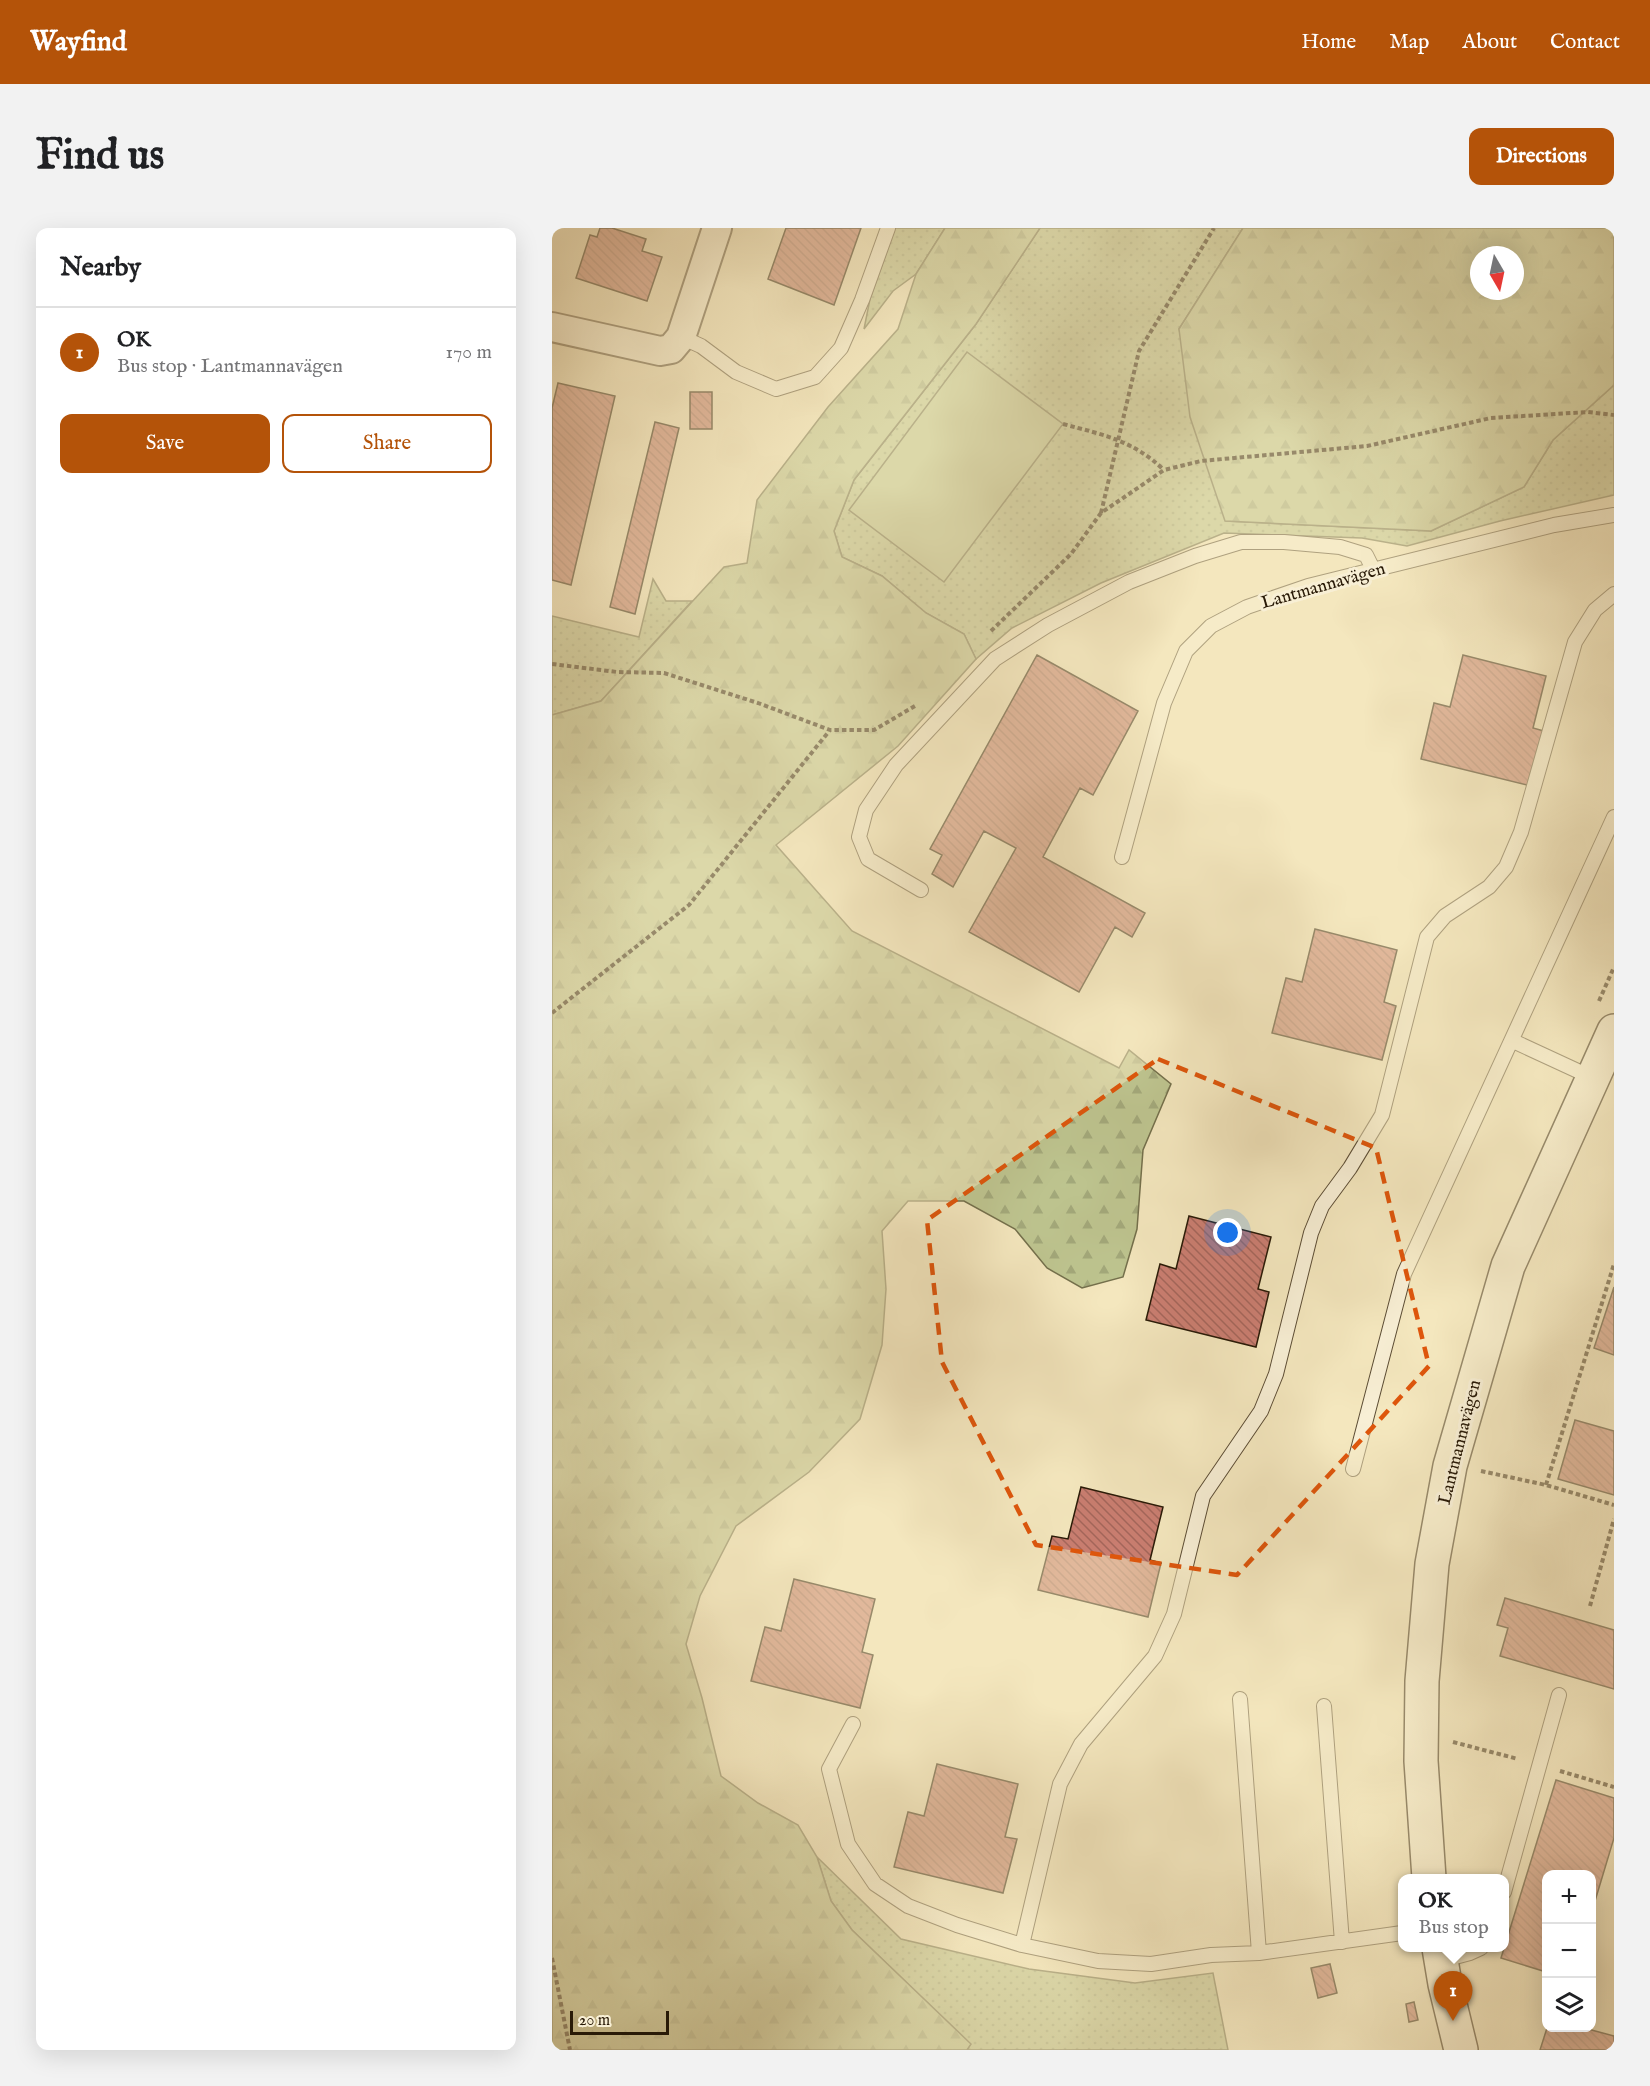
<!DOCTYPE html>
<meta charset="utf-8">
<style>
body{margin:0;font-family:"IM FELL English",serif;background:#f2f2f2;color:#202124}
.controls{position:absolute;right:18px;bottom:18px;display:grid;overflow:hidden;border-radius:12px;box-shadow:0 6px 24px #0002}
.controls button{width:54px;height:54px;display:grid;place-items:center;padding:0;border:0;border-bottom:2px solid #e0e0e0;background:#fff;color:#202124;font:30px sans-serif}
.compass{position:absolute;left:918px;top:18px;width:54px;height:54px;border-radius:50%;background:#fff;box-shadow:0 6px 24px #0002;rotate:171deg}
.scale{position:absolute;left:18px;bottom:15px;width:99px;box-sizing:border-box;padding-left:6px;border:3px solid #291a07;border-top:0;font-size:16px;line-height:21px;white-space:nowrap;color:#291a07;-webkit-text-stroke:4px #f8efd5;paint-order:stroke}
.you{position:absolute;left:676px;top:1005px;width:21px;height:21px;margin:-15px;border:4px solid #fff;border-radius:50%;background:#1a73e8;box-shadow:0 0 0 9px #1a73e833}
.badge{display:grid;place-items:center;width:39px;height:39px;border-radius:50%;background:#b45309;color:#fff;font-size:20px;font-weight:700}
.pin{position:absolute;translate:-50% -50px;filter:drop-shadow(0 2px 3px #0008)}
.pin::after{content:'';position:absolute;top:32px;width:21px;height:18px;background:inherit;clip-path:polygon(0 0,100% 0,50% 100%)}
.popup{position:absolute;left:846px;top:1646px;width:111px;height:78px;box-sizing:border-box;display:grid;place-content:center;border-radius:12px;background:#fff;filter:drop-shadow(0 2px 4px #0005);font-size:20px;white-space:nowrap;color:#757577}
.popup b{font-size:22px;color:#202124}
.popup::after{content:'';position:absolute;left:50%;top:100%;margin-left:-12px;border:12px solid transparent;border-top-color:#fff}
.list{margin:0;padding:0;list-style:none}
h2{display:flex;justify-content:space-between;align-items:center;height:78px;margin:0;padding:0 24px;font-size:26px}
h2 small{font-size:20px;font-weight:400;color:#757577}
.list li{display:grid;grid-template-columns:39px 1fr auto;gap:18px;align-items:center;box-sizing:border-box;height:90px;padding:0 24px;border-top:2px solid #e0e0e0}
.list b{display:block;font-size:22px;white-space:nowrap}
.list p{margin:0;font-size:20px;white-space:nowrap;color:#757577}
.list em{font-size:20px;font-style:normal;color:#757577}
.actions{display:flex;gap:12px;padding:18px 24px}
.actions a{flex:1;padding:14px 0;border:2px solid #b45309;border-radius:12px;text-align:center;font-size:21px;color:#b45309}
.actions .main{background:#b45309;color:#fff}
.icon{flex:none;width:33px;height:33px;fill:none;stroke:currentColor;stroke-width:2;stroke-linecap:round;stroke-linejoin:round}
.map{position:relative;flex:none;width:1062px;height:1822px;overflow:hidden;border-radius:12px}
header{display:flex;align-items:center;gap:36px;box-sizing:border-box;height:84px;padding:0 30px;background:#b45309;color:#fff}
header strong{font-size:28px}
nav{display:flex;gap:33px;margin-inline-start:auto;font-size:21px}
.intro{display:flex;align-items:center;justify-content:space-between;box-sizing:border-box;height:144px;padding:0 36px}
h1{margin:0;font-size:42px}
.button{padding:15px 27px;border-radius:12px;background:#b45309;color:#fff;font-size:21px;font-weight:700}
main{display:flex;gap:36px;padding:0 36px}
aside{flex:1;background:#fff;border-radius:12px;box-shadow:0 6px 24px #0002}
.map>svg:first-child{display:block}
.grass{fill:url(#grass-dots);stroke:#74704c;stroke-width:1.5}
.forest{fill:url(#forest-firs);stroke:#74704c;stroke-width:1.5;fill-rule:evenodd}
.pitch{fill:#bec590;stroke:#74704c;stroke-width:1.5}
.building{fill:url(#building-back-hatch);stroke:#291a07;stroke-width:1.5}
.lines{fill:none;stroke-linecap:round;stroke-linejoin:round}
.lane-casing{stroke:#5c4d35;stroke-width:16}
.street-casing{stroke:#5c4d35;stroke-width:32}
.secondary-casing{stroke:#291a07;stroke-width:36}
.path{stroke:#291a07;stroke-width:4;stroke-dasharray:4.5 3;stroke-linecap:butt}
.lane{stroke:#f8efd5;stroke-width:14}
.street{stroke:#f8efd5;stroke-width:28}
.secondary{stroke:#f8efd5;stroke-width:33}
.marked{fill:none;stroke:#de560c;stroke-width:4.5;stroke-dasharray:12 8;stroke-linejoin:round}
.labels{text-anchor:middle;stroke-width:6;stroke-linejoin:round;paint-order:stroke}
.street-label{font-size:18px;fill:#291a07;stroke:#f8efd5}
</style>
<header>
<strong>Wayfind</strong>
<nav><a>Home</a><a>Map</a><a>About</a><a>Contact</a></nav>
</header>
<div class="intro"><h1>Find us</h1><a class="button">Directions</a></div>
<main>
<aside>
<h2>Nearby<small></small></h2>
<ul class="list">
<li><span class="badge">1</span><div><b>OK</b><p>Bus stop · Lantmannavägen</p></div><em>170 m</em></li>
</ul>
<div class="actions"><a class="main">Save</a><a>Share</a></div>
</aside>
<div class="map">
<svg width="1062" height="1822" viewBox="0 0 1062 1822">
<defs>
<pattern id="grass-dots" width="8" height="8" patternUnits="userSpaceOnUse" patternTransform="scale(1.5)"><rect width="8" height="8" fill="#bec590"/><path d="M2 2h.1M6 6h.1" fill="none" stroke="#a3a97b" stroke-width="1.8" stroke-linecap="round"/></pattern>
<pattern id="forest-firs" width="22" height="20" patternUnits="userSpaceOnUse" patternTransform="scale(1.5)"><rect width="22" height="20" fill="#bec590"/><path d="M5 1l3.5 6h-7zM16 11l3.5 6h-7z" fill="#a3a97b"/></pattern>
<pattern id="building-back-hatch" width="6" height="6" patternUnits="userSpaceOnUse" patternTransform="scale(1.5)"><rect width="6" height="6" fill="#ca7e71"/><path d="M-1 5l2 2M0 0l6 6M5-1l2 2" fill="none" stroke="#a4665b"/></pattern>
</defs>
<rect width="100%" height="100%" fill="#f4e7be"/>
<filter id="stains"><feTurbulence type="fractalNoise" baseFrequency=".00333" numOctaves="4"/><feColorMatrix values="0 0 0 0 .2 0 0 0 0 .09 0 0 0 0 .02 0 0 0 .5 -.17"/></filter>
<radialGradient id="worn" r=".72"><stop offset=".6" stop-color="#630" stop-opacity="0"/><stop offset="1" stop-color="#630" stop-opacity=".3"/></radialGradient>
<!-- grass -->
<path class="grass" d="M343 0H393L364 46 341 63 312 101 318 71Z
M488 0H691L627 101 674 293 879 303 972 259 1001 212 1062 157V267L948 293 855 318 810 310 672 305 549 355 460 400 424 431 412 406 374 385 330 348 290 329 282 303 302 252 424 96Z
M101 351 114 373H140L49 473 0 487V388L87 409Z
M265 1629 349 1711 477 1741 583 1755 661 1745 676 1822H415L418 1816 300 1702 279 1673Z"/>
<!-- forest -->
<path class="forest" d="M393 0H488L424 96 302 252 282 303 290 329 330 348 374 385 412 406 424 431 346 518 224 617 300 703 567 840 577 822 619 856 591 922 585 1001 571 1049 530 1060 495 1040 463 1001 412 973H356L330 1003 334 1061 330 1117 308 1191 257 1244 184 1298 148 1368 134 1416 150 1470 169 1548 206 1575 246 1597 265 1629 279 1673 300 1702 419 1816 415 1822H0V487L49 473 172 339 195 335 205 272 276 179 346 101 364 46Z
M691 0H1062V157L1001 212 972 259 879 303 673 293 638 189 627 101ZM927 27H963V63H927Z"/>
<!-- pitch -->
<path class="pitch" d="M415 124 511 196 392 354 297 282Z"/>
<!-- building -->
<path class="building" d="M48 0H60L94 11 90 23 110 29 95 73 24 50 38 7 45 9Z
M234 0H309L282 77 216 51Z
M6 155 63 168 19 357 0 352V180Z
M138 164H160V201H138Z
M103 194 127 200 83 386 58 379Z
M485 427 586 483 541 567 528 560 491 629 593 685 580 709 563 699 527 764 417 704 464 620 432 603 401 659 380 646 390 627 378 621Z
M911 427 994 448 981 500 992 503 979 558 869 531 882 475 898 479Z
M763 701 845 722 832 774 844 778 830 832 720 805 734 750 750 754Z
M637 988 719 1009 706 1061 717 1064 704 1119 594 1092 608 1036 624 1041Z
M1062 1059V1127L1042 1120Z
M1023 1192 1062 1203V1267L1006 1251Z
M529 1259 611 1279 598 1332 609 1335 596 1389 486 1362 500 1308 516 1311Z
M242 1351 323 1371 310 1424 321 1427 308 1480 199 1453 213 1399 229 1403Z
M953 1370 1062 1402V1461L948 1428 956 1400 945 1397Z
M385 1536 466 1556 453 1609 465 1611 451 1665 342 1639 356 1584 372 1588Z
M1004 1552 1062 1570V1610L1040 1683V1646H994V1744L949 1730Z
M778 1736 785 1765 766 1770 759 1740Z
M862 1774 866 1792 857 1794 854 1776Z
M995 1800H1032L1062 1808V1822H988Z"/>
<g class="lines">
<defs>
<path id="lane" d="M129 109 149 118 184 144 224 161 263 149 289 120 310 72 336 0
M570 629 612 475 634 423 659 398 695 379 756 358 1002 297 1062 287
M369 662 316 631 307 609 314 582 344 537 443 431 496 397 577 354 643 328 689 314H732L788 319 814 327 821 341
M961 813 1041 850
M801 1241 852 1046 1062 589
M688 1471 707 1725
M772 1478 790 1714
M301 1496 277 1541 296 1616 323 1656 356 1678 405 1697 470 1717 546 1733 599 1736 659 1727 707 1725 850 1705
M952 1664 1007 1467
M470 1717 508 1556 529 1516 603 1428 622 1386 651 1268 709 1183 724 1146 759 1005 770 978 798 940 830 887 875 709 893 688 937 659 954 639 969 604 1023 414 1043 382 1062 366
M888 1733 918 1725 929 1720"/>
<path id="street" d="M0 99 108 123 119 121 129 109 165 0"/>
<path id="secondary" d="M877 1650 869 1533 870 1453 880 1336 898 1238 956 1038 1062 803
M887 1720 893 1756 909 1822"/>
</defs>
<!-- lane casing -->
<use href="#lane" class="lane-casing"/>
<!-- street casing -->
<use href="#street" class="street-casing"/>
<!-- secondary casing -->
<use href="#secondary" class="secondary-casing"/>
<!-- path -->
<path class="path" d="M511 196C552 207 580 212 612 242
M549 285 587 123 662 0
M439 403 519 326 549 285 612 242 649 233 815 218 939 190 1036 184 1062 187
M0 436 65 444 112 445 206 475 278 502H322L363 478
M1047 773 1062 739
M0 785 137 677 278 502
M929 1243 994 1257 1062 1277
M994 1257 1062 1036
M1038 1378 1062 1291
M901 1514 966 1531
M1008 1543 1062 1559
M0 1730 18 1822"/>
<!-- lane -->
<use href="#lane" class="lane"/>
<!-- street -->
<use href="#street" class="street"/>
<!-- secondary -->
<use href="#secondary" class="secondary"/>
</g>
<!-- marked area -->
<path d="M0 0H1062V1822H0ZM606 831 824 920 877 1138 685 1347 484 1317 390 1134 375 992Z" fill="#f4e7be" fill-opacity=".55" fill-rule="evenodd"/>
<path class="marked" d="M606 831 824 920 877 1138 685 1347 484 1317 390 1134 375 992Z"/>
<g class="labels">
<!-- street labels -->
<g class="street-label">
<text transform="translate(771 357) rotate(-16)" y="6">Lantmannavägen</text>
<text transform="translate(907 1214) rotate(-76)" y="6">Lantmannavägen</text>
</g>
</g>
<rect width="100%" height="100%" filter="url(#stains)"/>
<rect width="100%" height="100%" fill="url(#worn)"/>
</svg>
<div class="controls">
<button>+</button>
<button>−</button>
<button><svg class="icon" aria-label="layers" viewBox="0 0 24 24"><path d="M12 4l9 5-9 5-9-5zM3 14l9 5 9-5"/></svg></button>
</div>
<svg class="compass" viewBox="-18 -18 36 36"><path d="M0-13l5 13h-10z" fill="#e53935"/><path d="M0 13l5-13h-10z" fill="#757577"/></svg>
<div class="scale">20 m</div>
<div class="you"></div>
<div class="pin badge" style="left:901px;top:1793px">1</div>
<div class="popup"><b>OK</b>Bus stop</div>
</div>
</main>
